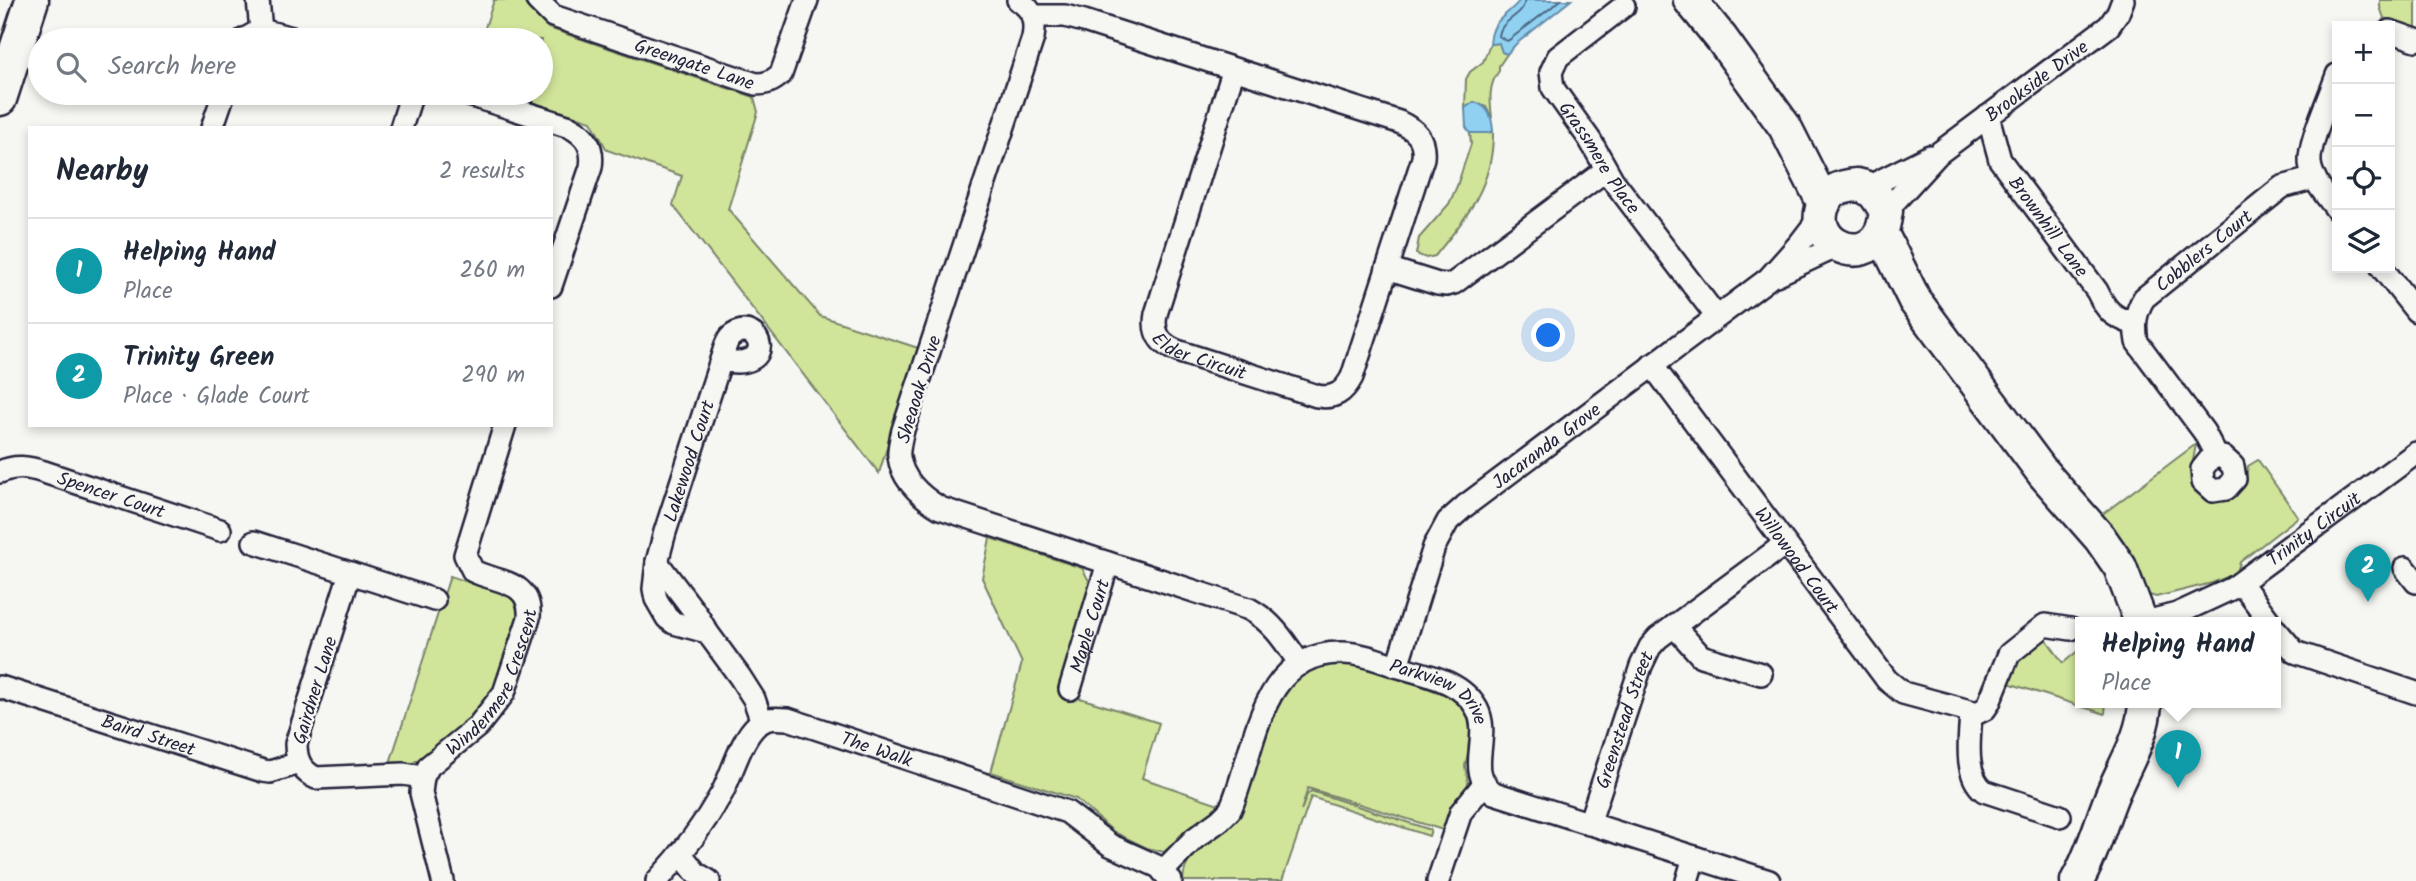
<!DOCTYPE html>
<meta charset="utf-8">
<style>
body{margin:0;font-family:Kalam,sans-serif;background:#f2f2f3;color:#1f2937}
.controls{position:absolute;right:21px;top:21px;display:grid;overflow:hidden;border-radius:0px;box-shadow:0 4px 10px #0003}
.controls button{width:63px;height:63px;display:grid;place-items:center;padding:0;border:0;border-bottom:2px solid #e0e1e3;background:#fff;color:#1f2937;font:35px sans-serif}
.you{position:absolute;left:1549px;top:336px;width:24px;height:24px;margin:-18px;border:5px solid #fff;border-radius:50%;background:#1a73e8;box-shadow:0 0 0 10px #1a73e833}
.badge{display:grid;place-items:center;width:46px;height:46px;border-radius:50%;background:#0f766e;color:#fff;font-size:23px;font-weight:700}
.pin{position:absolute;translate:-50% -58px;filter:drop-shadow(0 2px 4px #0008)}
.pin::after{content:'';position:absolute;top:37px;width:24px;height:21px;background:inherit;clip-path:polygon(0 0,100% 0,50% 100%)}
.popup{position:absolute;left:2075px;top:617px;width:206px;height:91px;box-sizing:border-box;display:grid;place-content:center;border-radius:0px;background:#fff;filter:drop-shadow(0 2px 5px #0005);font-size:23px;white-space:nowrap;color:#747a83}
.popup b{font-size:26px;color:#1f2937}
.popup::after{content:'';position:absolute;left:50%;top:100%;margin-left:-14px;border:14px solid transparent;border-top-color:#fff}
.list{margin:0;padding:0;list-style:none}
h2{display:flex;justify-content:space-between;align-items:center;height:91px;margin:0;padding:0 28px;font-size:30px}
h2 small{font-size:23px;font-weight:400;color:#747a83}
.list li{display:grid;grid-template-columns:46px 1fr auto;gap:21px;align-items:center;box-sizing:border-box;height:105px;padding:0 28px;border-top:2px solid #e0e1e3}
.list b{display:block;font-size:26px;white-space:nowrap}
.list p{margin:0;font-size:23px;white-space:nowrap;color:#747a83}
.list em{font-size:23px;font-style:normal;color:#747a83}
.icon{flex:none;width:38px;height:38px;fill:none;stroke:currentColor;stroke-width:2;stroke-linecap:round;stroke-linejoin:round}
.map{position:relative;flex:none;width:2416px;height:881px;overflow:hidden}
.search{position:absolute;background:#fff;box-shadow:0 4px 10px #0003;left:28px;top:28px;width:525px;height:77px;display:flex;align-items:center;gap:18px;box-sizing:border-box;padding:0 24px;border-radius:38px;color:#747a83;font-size:26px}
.panel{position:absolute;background:#fff;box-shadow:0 4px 10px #0003;left:28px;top:126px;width:525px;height:301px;border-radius:0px}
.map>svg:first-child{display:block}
.green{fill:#d0e59a;stroke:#79846a;stroke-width:2}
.water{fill:#90d1f2;stroke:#648ba9;stroke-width:2}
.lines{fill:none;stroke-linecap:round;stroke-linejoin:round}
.shore{stroke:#4e6884;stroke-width:2}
.street-casing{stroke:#22223b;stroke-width:26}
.secondary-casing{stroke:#22223b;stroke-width:37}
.street{stroke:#f6f6f2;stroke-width:21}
.secondary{stroke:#f6f6f2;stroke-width:32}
.labels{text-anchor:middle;stroke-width:5;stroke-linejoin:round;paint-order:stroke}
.street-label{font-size:19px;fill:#22223b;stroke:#f6f6f2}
</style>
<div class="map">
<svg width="2416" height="881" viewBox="0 0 2416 881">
<rect width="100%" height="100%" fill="#f6f6f2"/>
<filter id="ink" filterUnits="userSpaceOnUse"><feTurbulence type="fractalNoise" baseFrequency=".0143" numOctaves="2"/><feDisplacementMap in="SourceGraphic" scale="14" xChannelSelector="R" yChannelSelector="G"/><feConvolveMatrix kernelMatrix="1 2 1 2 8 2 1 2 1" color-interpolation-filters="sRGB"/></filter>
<g filter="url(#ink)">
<!-- green -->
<path class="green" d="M494 0H525L526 4 548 28 754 97 758 112 728 209 820 316 918 348 879 473 673 205 682 176 607 150 591 121 504 93H541V40H481Z
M2380 0H2416V31L2384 18 2380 7Z
M1499 43 1502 52 1507 54 1499 66V71C1488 85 1490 101 1492 118L1486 107 1474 102 1465 108 1466 79 1470 72 1483 62 1490 44Z
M1493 131C1494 184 1467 217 1435 256L1426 258 1416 254 1419 238 1449 204 1457 186 1471 144 1470 133H1488Z
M2196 444 2191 472 2202 495 2234 494 2245 483 2248 466 2258 460 2298 517 2240 562 2237 573 2212 583 2156 597 2139 592 2096 519Z
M990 538 1082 568 1093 588 1061 692 1159 723 1142 778 1222 805 1164 852 1147 848 1114 832 1076 799 991 772 1022 663 982 578Z
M450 576 513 597 521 615 498 684 466 723 413 763H390Z
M2044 636 2063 663 2080 649V702H2106L2105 714 2005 682 2015 660Z
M1334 663 1354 665 1416 684 1449 696 1464 709 1471 724V741L1465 766 1469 788 1448 814 1443 830 1308 788 1301 811 1307 795 1311 791 1431 830 1429 836 1311 797 1282 881H1183C1184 847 1222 837 1240 812L1276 705 1287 687 1304 673 1319 666Z"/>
<!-- water -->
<path class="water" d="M1520 0H1571L1516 44 1507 54 1502 52 1499 43 1490 44C1492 17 1506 18 1520 0Z
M1474 102C1489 106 1492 117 1493 131L1488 133H1470L1466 127 1465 108Z"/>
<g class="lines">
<!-- shore -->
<path class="shore" d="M1525 0C1523 18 1501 18 1499 36L1506 41 1509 40 1561 0"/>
<defs>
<g id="street">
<path d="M258 0 261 30"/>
<path id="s1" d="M537 0 553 16 756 84C767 84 773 81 781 74L807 0"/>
<path d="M1018 0C1033 9 1036 21 1033 38L903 430C901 438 898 449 899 457 902 480 922 497 940 508L1249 609C1273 622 1285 642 1300 664"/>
<path id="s2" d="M1624 6 1558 57 1551 72 1553 88 1590 140 1612 179 1717 317"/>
<path id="s3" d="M1033 16H1065L1084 21 1234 69 1156 314C1152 335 1161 345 1180 352L1317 396C1335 399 1344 392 1352 377L1423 158C1425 138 1416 130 1399 122L1234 69"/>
<path d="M2390 31 2416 40"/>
<path d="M243 40 261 30 300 40"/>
<path d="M2337 75C2330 96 2308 143 2310 163 2312 181 2327 196 2337 210"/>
<path d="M463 93 570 127C587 136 594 148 591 167L551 286"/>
<path id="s4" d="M1988 116 2000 160 2097 291C2107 312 2112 316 2134 324"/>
<path d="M212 128 224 93"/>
<path d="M401 128 412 93"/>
<path d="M1868 187 1930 156"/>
<path id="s5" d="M1886 211 1939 153 2109 26 2118 13 2123 0"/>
<path d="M1387 268 1438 284 1447 285 1454 283 1606 170"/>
<path d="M2382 268 2416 311"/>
<path d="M1776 275 1838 246"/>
<path id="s6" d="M1652 365 1887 680 1903 693 1977 713 1985 709 1989 703 2009 654 2045 625 2071 629"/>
<path id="s7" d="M2217 457 2210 459 2202 469 2203 482 2213 491 2226 489 2235 479 2233 466 2223 457H2217L2204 432 2137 342C2134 325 2135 313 2144 298L2282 187 2315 178"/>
<path id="s8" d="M0 472C15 465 28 467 44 472L220 530"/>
<path d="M254 542 434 600"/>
<path d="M657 562 697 615 707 632 740 677 754 699 762 722"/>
<path d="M2405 568 2416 582"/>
<path d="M350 573 296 744C296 760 301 771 316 778L403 774 423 777"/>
<path d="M2241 583 2270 622"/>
<path id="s9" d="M2140 616 2149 621 2177 614 2233 588 2416 453"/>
<path d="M1674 626 1701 656 1761 674"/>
<path d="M2276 630 2295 652 2416 693"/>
<path id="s10" d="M707 632 674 623 667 618 656 599 654 589 657 562 665 532 721 360C724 352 726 339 733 335 760 316 780 373 721 360"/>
<path id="s11" d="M1397 666 1434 547 1448 521 1465 506 1768 279 1800 243 1820 217"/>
<path id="s12" d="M0 687 263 771 270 772 299 763"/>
<path id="s13" d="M1070 689 1108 563"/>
<path d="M1971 713C1970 737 1963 774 1984 791L2060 816"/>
<path id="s14" d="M1589 824 1641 666 1650 647 1658 638 1785 544"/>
<path d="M681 854 696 873 709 881"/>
<path id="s15" d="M1163 871 1194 839 1220 820 1230 810C1256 752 1257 652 1342 653 1361 653 1381 661 1399 667 1427 675 1462 681 1477 709 1492 738 1464 771 1494 793L1769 881"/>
<path id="s16" d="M443 881 421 793 423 777 429 766 478 726 504 693 529 618C532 580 498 583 473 571L465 555 505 425"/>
<path id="s17" d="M657 881C682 854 704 825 722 793 732 774 741 739 757 725 766 717 776 718 788 719L1067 812 1110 845 1159 867 1171 881"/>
<path d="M1438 881 1461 812 1484 784"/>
<path d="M1687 881 1694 857"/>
</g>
<path id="secondary" d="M1690 0 1721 38 1785 127 1824 204
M0 99 32 0
M1857 185C1874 188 1877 197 1886 211 1885 218 1884 226 1881 232 1864 269 1804 242 1825 201 1831 189 1845 186 1857 185Z
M1881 232 1915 301 2043 473 2100 538 2120 567 2141 622
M2077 881C2092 855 2099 828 2110 800 2122 768 2144 738 2145 702"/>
</defs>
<!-- street casing -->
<use href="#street" class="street-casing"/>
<!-- secondary casing -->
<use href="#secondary" class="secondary-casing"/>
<!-- street -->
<use href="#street" class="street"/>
<!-- secondary -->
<use href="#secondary" class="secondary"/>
</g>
</g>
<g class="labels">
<!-- street labels -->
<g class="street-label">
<text dy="7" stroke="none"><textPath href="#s1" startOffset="172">Greengate Lane</textPath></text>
<text dy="7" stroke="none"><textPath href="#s5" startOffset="200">Brookside Drive</textPath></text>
<text dy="7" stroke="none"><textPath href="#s2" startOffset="200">Grassmere Place</textPath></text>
<text dy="7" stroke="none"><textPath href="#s4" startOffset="128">Brownhill Lane</textPath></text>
<text dy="7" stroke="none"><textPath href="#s7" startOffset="368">Cobblers Court</textPath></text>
<text dy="7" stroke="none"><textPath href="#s3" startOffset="536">Elder Circuit</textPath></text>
<text transform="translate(918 389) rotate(-73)" y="7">Sheaoak Drive</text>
<text dy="7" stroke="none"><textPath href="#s11" startOffset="278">Jacaranda Grove</textPath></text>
<text dy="7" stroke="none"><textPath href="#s10" startOffset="208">Lakewood Court</textPath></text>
<text dy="7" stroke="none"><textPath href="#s8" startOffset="116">Spencer Court</textPath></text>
<text dy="7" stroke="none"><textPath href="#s9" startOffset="201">Trinity Circuit</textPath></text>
<text dy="7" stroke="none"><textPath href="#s6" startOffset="243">Willowood Court</textPath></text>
<text dy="7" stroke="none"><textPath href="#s13" startOffset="66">Maple Court</textPath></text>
<text dy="7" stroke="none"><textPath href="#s16" startOffset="228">Windermere Crescent</textPath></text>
<text transform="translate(314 690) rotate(-73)" y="7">Gairdner Lane</text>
<text dy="7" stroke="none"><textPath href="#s15" startOffset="408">Parkview Drive</textPath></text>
<text dy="7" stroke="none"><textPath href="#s14" startOffset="110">Greenstead Street</textPath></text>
<text dy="7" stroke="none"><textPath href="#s12" startOffset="156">Baird Street</textPath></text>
<text dy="7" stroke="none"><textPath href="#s17" startOffset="313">The Walk</textPath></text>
</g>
</g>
</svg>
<div class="controls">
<button>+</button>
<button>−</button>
<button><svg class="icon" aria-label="locate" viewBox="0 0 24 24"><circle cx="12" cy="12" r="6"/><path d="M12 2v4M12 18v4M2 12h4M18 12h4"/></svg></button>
<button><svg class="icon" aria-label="layers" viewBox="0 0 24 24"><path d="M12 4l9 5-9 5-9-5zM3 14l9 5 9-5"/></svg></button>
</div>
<div class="you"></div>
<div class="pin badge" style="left:2178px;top:788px;background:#0f9aa8">1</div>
<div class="popup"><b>Helping Hand</b>Place</div>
<div class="pin badge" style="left:2368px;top:602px;background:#0f9aa8">2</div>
<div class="search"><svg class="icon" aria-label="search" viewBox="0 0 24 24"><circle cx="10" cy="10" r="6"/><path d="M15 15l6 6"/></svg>Search here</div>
<section class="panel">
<h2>Nearby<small>2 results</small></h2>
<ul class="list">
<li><span class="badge" style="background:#0f9aa8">1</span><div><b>Helping Hand</b><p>Place</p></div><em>260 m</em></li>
<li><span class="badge" style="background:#0f9aa8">2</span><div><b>Trinity Green</b><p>Place · Glade Court</p></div><em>290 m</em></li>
</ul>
</section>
</div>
